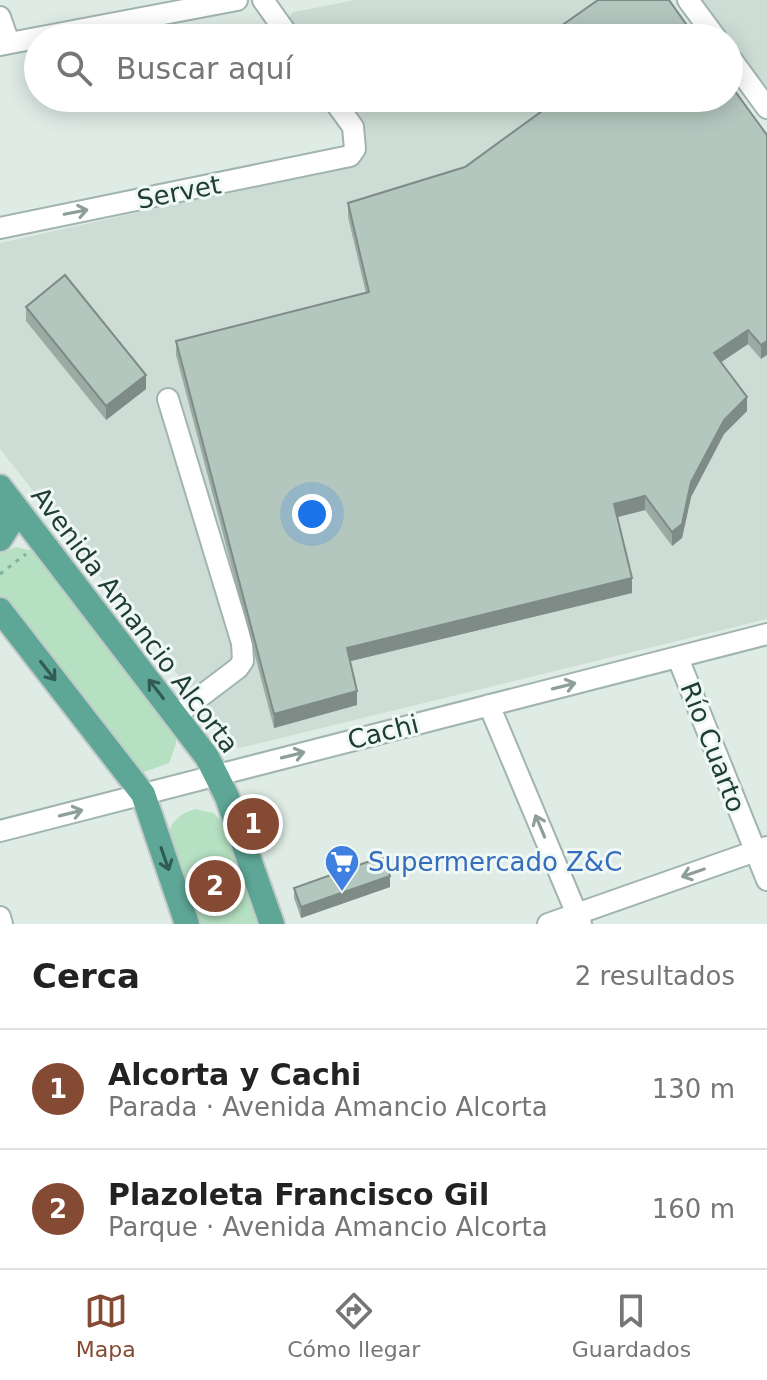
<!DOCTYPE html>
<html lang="es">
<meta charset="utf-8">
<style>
body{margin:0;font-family:"DejaVu Sans",sans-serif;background:#f2f2f2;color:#222}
.you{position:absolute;left:312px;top:514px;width:28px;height:28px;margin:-20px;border:6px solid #fff;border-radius:50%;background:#1a73e8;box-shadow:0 0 0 12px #1a73e833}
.badge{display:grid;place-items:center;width:52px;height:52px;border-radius:50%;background:#854a34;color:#fff;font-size:26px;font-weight:700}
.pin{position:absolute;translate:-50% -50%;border:4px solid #fff;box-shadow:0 2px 8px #0006}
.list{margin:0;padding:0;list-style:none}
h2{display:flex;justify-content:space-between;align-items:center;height:104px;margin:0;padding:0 32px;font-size:34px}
h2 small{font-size:26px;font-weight:400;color:#767676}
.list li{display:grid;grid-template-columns:52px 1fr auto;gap:24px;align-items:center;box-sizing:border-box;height:120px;padding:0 32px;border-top:2px solid #e0e0e0}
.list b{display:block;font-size:30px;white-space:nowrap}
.list p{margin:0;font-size:26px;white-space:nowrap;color:#767676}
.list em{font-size:26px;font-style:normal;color:#767676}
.icon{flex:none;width:44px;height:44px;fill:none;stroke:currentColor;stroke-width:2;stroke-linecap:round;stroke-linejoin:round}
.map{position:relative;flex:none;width:767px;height:924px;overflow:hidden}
.search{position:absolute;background:#fff;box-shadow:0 4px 20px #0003;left:24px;right:24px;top:24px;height:88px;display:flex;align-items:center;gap:20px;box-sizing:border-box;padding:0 28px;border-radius:44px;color:#767676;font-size:30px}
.sheet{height:344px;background:#fff}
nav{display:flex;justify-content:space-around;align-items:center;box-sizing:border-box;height:112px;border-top:2px solid #e0e0e0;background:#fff;font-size:22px;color:#767676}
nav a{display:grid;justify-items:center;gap:4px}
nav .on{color:#854a34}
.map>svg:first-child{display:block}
.built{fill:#cddcd5}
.green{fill:#b5e0c2}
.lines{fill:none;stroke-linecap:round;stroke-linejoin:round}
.minor-casing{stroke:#a1b4ae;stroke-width:24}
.major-casing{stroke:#c0c9c7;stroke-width:28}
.path{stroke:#7cb3a3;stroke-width:3;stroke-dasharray:4 6;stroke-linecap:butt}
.minor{stroke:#fff;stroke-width:20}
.major{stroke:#5ea696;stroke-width:24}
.wall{fill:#9baba4}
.shaded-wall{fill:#7e8b86}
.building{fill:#b4c7bf;stroke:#7e8b86;stroke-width:2}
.oneway{stroke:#8e9e9a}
.oneway2{stroke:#315c53}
.labels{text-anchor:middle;stroke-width:6;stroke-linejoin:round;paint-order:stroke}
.street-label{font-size:26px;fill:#1e3d36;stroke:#eff8f4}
.shop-label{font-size:26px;fill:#366cbe;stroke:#eff8f4;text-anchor:start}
</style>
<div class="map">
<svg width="767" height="924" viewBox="0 0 767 924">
<rect width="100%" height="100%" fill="#dfece6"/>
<!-- built -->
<path class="built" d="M356 0H660L688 38H300L287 20 293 12Z
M700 0H767V89L729 38Z
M341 98H729L767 143V619L240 748 233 745 0 449V243L352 165Z"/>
<!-- green -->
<path class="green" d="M16 547 33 551 41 558 176 735V744L169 763 144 772 136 771 0 599V554Z
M195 809 213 813 220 819 260 924H198C191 902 172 861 169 840 167 823 181 813 195 809Z"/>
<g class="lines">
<defs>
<path id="minor" d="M263 0 290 38
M688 0 716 38
M0 17 9 43
M0 45 237 0
M729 56 767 108
M0 228 350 156 355 149 353 127 332 98
M168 399 242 643 243 661 238 668 176 715
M678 658 767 880
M489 705 581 924
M0 831 767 634
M0 917 2 924
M548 924 767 847"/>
<path id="major" d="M0 487 207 757 227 797 272 924
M0 539 9 525 11 501
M0 610 143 794 187 924"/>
</defs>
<!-- minor casing -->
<use href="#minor" class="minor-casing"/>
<!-- major casing -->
<use href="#major" class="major-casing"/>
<!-- path -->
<path class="path" d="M0 574 26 554"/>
<!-- minor -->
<use href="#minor" class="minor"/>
<!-- major -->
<use href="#major" class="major"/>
</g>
<!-- wall -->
<path class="wall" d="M767 135 761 359 748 344 721 362 747 411 724 434 691 497 682 538 672 546 645 510 617 517 632 593 350 661 357 705 274 728 176 355V341L366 293 348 217V203Z
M26 307 146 389 106 420 26 321Z
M390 887 301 918 294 898V888Z"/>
<!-- shaded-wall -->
<path class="shaded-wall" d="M748 330V344L714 367V353Z
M767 341V355L761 359V345Z
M146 375V389L106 420V406Z
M747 397V411L724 434 691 497 682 538 672 546V532L691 482 724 420Z
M645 496V510L614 518V504Z
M632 578V593L347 662V648Z
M357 691V705L274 728V714Z
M390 876V887L301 918V907Z"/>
<!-- building -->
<path class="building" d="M598 0H669L696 38H544Z
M729 83 767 135V341L761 345 748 330 714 353 747 397 724 420 691 482 682 524 672 532 645 496 614 504 632 578 347 648 357 691 274 714 176 341 369 292 348 203 465 167 560 98H729Z
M65 275 146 375 106 406 26 307Z
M384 856 390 876 301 907 294 888Z"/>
<!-- one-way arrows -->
<defs><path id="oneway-shaft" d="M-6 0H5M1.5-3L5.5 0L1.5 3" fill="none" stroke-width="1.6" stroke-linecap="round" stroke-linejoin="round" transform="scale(2)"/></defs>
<g class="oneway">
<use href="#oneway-shaft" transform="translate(76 212) rotate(-11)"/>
<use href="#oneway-shaft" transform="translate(564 686) rotate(-14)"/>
<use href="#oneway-shaft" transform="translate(293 755) rotate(-14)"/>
<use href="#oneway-shaft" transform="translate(71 813) rotate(-14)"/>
<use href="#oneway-shaft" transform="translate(540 826) rotate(-113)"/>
<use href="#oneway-shaft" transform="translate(693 873) rotate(161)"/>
</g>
<g class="oneway2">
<use href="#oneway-shaft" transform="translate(48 671) rotate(52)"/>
<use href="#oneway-shaft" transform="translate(156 689) rotate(-128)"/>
<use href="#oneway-shaft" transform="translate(165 859) rotate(71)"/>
</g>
<!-- icons -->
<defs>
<symbol id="supermarket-pin" viewBox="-11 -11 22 30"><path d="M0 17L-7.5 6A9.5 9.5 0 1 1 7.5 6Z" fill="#3f7fe0" stroke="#eff8f4"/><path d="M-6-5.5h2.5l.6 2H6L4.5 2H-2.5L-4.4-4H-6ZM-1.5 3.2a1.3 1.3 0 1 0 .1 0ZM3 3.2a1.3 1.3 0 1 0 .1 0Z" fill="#fff"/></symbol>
</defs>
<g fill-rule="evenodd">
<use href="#supermarket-pin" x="322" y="842" width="40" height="54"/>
</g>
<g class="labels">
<!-- street labels -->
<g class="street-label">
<text transform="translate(179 192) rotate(-11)" y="9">Servet</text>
<text transform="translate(135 620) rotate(53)" y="9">Avenida Amancio Alcorta</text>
<text transform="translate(383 732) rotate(-14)" y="9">Cachi</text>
<text transform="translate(713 747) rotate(69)" y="9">Río Cuarto</text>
</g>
<!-- shop labels -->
<g class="shop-label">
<text x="368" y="871">Supermercado Z&amp;C</text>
</g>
</g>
</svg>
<div class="you"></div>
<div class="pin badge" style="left:253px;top:824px">1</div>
<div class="pin badge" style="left:215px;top:886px">2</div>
<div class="search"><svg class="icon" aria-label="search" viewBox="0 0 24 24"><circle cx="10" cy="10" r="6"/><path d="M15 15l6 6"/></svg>Buscar aquí</div>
</div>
<section class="sheet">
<h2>Cerca<small>2 resultados</small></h2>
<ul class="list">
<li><span class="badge">1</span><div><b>Alcorta y Cachi</b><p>Parada · Avenida Amancio Alcorta</p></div><em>130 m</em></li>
<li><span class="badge">2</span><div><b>Plazoleta Francisco Gil</b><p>Parque · Avenida Amancio Alcorta</p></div><em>160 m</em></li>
</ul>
</section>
<nav>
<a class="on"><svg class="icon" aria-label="map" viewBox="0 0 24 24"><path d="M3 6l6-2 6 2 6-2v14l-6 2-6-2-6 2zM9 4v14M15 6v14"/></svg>Mapa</a>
<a><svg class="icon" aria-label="directions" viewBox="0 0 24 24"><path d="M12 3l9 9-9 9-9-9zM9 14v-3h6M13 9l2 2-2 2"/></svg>Cómo llegar</a>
<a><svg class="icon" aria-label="saved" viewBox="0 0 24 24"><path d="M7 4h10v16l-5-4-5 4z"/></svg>Guardados</a>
</nav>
